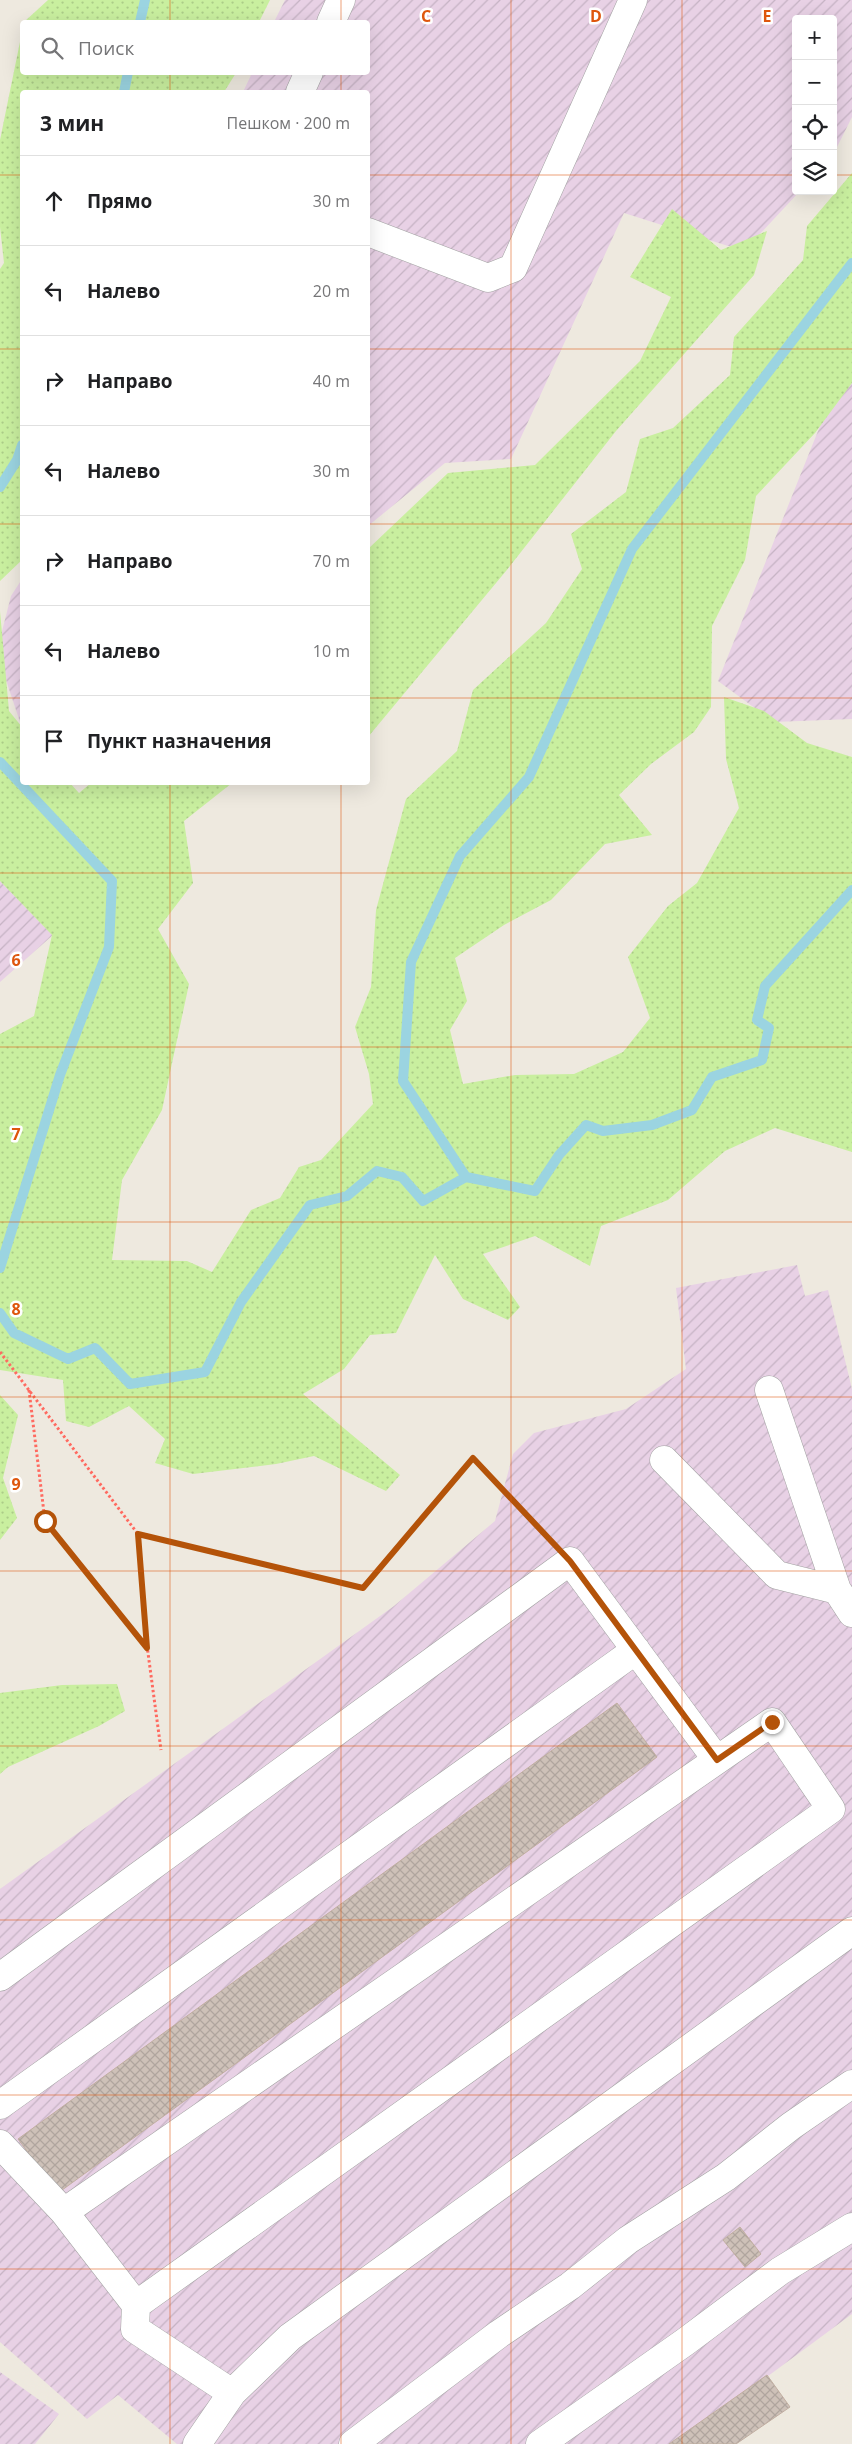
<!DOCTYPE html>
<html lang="ru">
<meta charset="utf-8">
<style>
body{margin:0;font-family:"Open Sans",sans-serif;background:#f6f6f6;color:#202124}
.controls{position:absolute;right:15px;top:15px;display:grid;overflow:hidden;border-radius:5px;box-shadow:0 5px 20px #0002}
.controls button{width:45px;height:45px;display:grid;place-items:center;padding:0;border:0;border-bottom:1px solid #e0e0e0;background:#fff;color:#202124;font:25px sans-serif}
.stop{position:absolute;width:15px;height:15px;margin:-11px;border:4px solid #b45309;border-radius:50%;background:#fff}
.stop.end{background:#b45309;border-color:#fff;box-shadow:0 1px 5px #0008}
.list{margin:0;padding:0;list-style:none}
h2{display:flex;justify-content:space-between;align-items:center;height:65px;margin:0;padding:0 20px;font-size:21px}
h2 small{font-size:16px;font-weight:400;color:#757577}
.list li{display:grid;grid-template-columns:32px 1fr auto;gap:15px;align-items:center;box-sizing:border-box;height:90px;padding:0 20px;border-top:1px solid #e0e0e0}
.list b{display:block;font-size:19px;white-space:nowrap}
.list em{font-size:16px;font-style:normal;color:#757577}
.icon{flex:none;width:28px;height:28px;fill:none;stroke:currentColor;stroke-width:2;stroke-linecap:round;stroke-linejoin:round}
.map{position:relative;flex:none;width:852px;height:2444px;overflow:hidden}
.search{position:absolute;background:#fff;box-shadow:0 5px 20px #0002;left:20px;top:20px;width:350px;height:55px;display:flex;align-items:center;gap:12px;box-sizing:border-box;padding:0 18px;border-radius:5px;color:#757577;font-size:19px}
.panel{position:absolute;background:#fff;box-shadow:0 5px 20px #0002;left:20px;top:90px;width:350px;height:695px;border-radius:5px}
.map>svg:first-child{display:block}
.industrial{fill:url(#industrial-furrows)}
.grass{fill:url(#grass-dots)}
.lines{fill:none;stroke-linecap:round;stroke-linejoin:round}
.stream{stroke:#9bd4e1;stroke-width:10}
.building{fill:url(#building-cross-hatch);stroke:#c1aea1}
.minor-casing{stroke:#a2a2a2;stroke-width:29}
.path{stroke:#ff6a60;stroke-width:3;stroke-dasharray:2.5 2.5;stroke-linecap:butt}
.minor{stroke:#fff;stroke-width:28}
.route{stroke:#b45309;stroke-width:6}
.grid{fill:none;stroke:#de560d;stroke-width:1;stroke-opacity:0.55}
.grid-label{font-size:16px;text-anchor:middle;font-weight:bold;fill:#de560d;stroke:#fff;stroke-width:5;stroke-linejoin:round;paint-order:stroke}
</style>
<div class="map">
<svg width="852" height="2444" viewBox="0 0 852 2444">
<defs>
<pattern id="industrial-furrows" width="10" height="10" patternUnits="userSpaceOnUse" patternTransform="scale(1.25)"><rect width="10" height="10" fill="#e8d1e5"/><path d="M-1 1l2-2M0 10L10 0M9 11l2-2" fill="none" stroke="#c6b3c4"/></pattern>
<pattern id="grass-dots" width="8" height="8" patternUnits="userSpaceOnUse" patternTransform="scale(1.25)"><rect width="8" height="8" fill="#c9ef9f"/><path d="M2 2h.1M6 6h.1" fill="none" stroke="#accc88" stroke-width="1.8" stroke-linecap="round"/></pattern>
<pattern id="building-cross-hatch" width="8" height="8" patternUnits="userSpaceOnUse" patternTransform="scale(1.25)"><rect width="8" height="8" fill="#cec1b8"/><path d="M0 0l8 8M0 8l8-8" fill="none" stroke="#b0a59e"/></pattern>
</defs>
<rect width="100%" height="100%" fill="#eee9df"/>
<!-- industrial -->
<path class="industrial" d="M285 0H852V117L833 155V19H796V191H800L744 251 624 213 511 459 445 463 368 526V92H243L252 73 368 72V22H274Z
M852 373V719L774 722 718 681 832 396Z
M22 579V728L0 662V639L11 596Z
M0 881 53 935 0 982Z
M797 1265 805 1296 828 1290 852 1389V2314L676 2444H177L118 2395 87 2419 0 2342V1889L394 1606 495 1521 513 1454 534 1433 626 1409 686 1369 676 1288Z
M0 2372 59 2414 35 2444H0Z"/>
<!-- grass -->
<path class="grass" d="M48 0H270L259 22H24Z
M22 32V72L236 73 224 92H22V560L0 581V269L4 263 0 227V140Z
M852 173V383L815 433 756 496 745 560 712 626 711 707 694 732 651 764 619 795 652 835 605 844 551 900 504 925 455 958 467 1001 450 1030 463 1084 515 1075 574 1074 623 1052 650 1018 628 957 668 906 697 883 739 808 726 759 724 697 764 711 807 743 852 757V1152L775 1128 725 1151 668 1200 601 1226 590 1266 535 1236 483 1254 520 1307 508 1320 463 1299 435 1255 396 1333 370 1335 344 1369 303 1394 400 1475 386 1491 314 1456 276 1464 193 1474 155 1463 165 1439 129 1406 89 1427 66 1421 63 1380 0 1370V1034L34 1016 52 935 0 881V611L9 711 22 727V782L70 783 79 793 91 783H232L184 821 193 883 158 929 189 984 162 1110 122 1180 112 1260 187 1261 212 1272 251 1210 280 1198 299 1167 321 1160 373 1104 369 1074 355 1027 371 987 376 910 406 799 457 751 473 690 546 623 582 569 571 534 626 492 640 439 673 428 730 375 734 337 803 260 807 226Z
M672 209 721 250 767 231 754 275 616 431 506 571 368 737V549L448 473 535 465 640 361 671 297 630 277Z
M0 1395 18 1415 3 1478 17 1518 0 1540Z
M117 1684 125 1711 99 1726 8 1767 0 1774V1693L62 1685Z"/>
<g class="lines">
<!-- stream -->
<path class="stream" d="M140 22 145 0
M124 92 128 72
M0 487 17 460 22 445
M0 762 112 881 109 947 60 1075 0 1268
M466 1177 403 1081 411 962 460 856 529 777 632 549 852 263
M0 1313 14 1333 68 1359 95 1348 130 1384 205 1372 241 1302 310 1205 347 1196 377 1171 402 1177 423 1201 466 1177 535 1191 559 1155 586 1125 603 1131 652 1125 692 1110 712 1077 762 1060 769 1028 757 1020 765 986 852 890"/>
</g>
<!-- building -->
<path class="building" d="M617 1703 657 1757 58 2193 18 2139Z
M740 2227 761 2254 745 2267 723 2240Z
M767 2375 790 2407 736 2444H669Z"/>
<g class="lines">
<defs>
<path id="minor" d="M331 22 341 0
M300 92 309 72
M368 232 488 278 513 268 633 0
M769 1390 837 1590 852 1613
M664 1460 777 1575 837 1590
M0 1977 570 1561 717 1760
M0 2105 636 1650
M0 2144 64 2212
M136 2305 64 2212 772 1722 831 1809 136 2305 135 2329 232 2393
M197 2444 232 2393 290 2337 852 1931
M353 2444 499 2334 570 2286 628 2240 726 2177 791 2126 852 2084
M540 2444 685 2342 780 2271 852 2227"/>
</defs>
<!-- minor casing -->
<use href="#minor" class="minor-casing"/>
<!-- path -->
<path class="path" d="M0 1352 138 1534 146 1638 161 1750
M29 1390 45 1521 146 1647
M138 1534 363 1588 473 1458 549 1538"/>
<!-- minor -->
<use href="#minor" class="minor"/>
</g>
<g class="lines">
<!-- route -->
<path class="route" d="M45 1521 147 1648 138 1534 363 1588 473 1458 570 1561 717 1760 772 1722"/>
</g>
<!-- grid -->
<path class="grid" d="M170 0V22M341 0V22M511 0V2444M682 0V2444M170 72V92M341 72V92M0 175H22M368 175H796M833 175H852M0 349H22M368 349H852M0 524H22M368 524H852M0 698H22M368 698H852M170 782V2444M341 782V2444M0 873H852M0 1047H852M0 1222H852M0 1397H852M0 1571H852M0 1746H852M0 1920H852M0 2095H852M0 2269H852"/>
<g class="grid-label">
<text x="426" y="22">C</text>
<text x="596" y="22">D</text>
<text x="767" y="22">E</text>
<text x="16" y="966">6</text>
<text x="16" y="1140">7</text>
<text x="16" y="1315">8</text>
<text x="16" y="1490">9</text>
</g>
</svg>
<div class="controls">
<button>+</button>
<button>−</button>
<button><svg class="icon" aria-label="locate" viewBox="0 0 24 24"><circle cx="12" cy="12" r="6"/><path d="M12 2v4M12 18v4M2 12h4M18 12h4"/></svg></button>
<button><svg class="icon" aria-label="layers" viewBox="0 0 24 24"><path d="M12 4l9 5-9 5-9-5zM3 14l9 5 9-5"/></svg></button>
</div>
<div class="stop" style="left:45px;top:1521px"></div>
<div class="stop end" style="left:772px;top:1722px"></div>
<div class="search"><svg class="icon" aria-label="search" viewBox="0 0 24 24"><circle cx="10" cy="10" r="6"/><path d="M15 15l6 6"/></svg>Поиск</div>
<section class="panel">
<h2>3 мин<small>Пешком · 200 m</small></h2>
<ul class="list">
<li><svg class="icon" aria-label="ahead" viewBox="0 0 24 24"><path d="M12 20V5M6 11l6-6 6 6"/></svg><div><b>Прямо</b></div><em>30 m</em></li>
<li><svg class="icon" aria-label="left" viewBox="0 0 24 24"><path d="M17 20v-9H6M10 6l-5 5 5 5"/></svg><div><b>Налево</b></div><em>20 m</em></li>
<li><svg class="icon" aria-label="right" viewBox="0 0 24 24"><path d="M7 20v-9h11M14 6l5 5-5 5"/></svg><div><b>Направо</b></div><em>40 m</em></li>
<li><svg class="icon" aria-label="left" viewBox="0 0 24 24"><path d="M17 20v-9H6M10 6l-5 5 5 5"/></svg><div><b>Налево</b></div><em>30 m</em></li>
<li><svg class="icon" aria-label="right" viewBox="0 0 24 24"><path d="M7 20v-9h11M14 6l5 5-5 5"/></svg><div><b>Направо</b></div><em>70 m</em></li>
<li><svg class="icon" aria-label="left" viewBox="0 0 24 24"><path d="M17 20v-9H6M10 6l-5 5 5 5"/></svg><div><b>Налево</b></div><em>10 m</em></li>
<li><svg class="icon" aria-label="arrive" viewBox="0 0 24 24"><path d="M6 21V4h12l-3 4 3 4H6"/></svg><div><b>Пункт назначения</b></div></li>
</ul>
</section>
</div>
